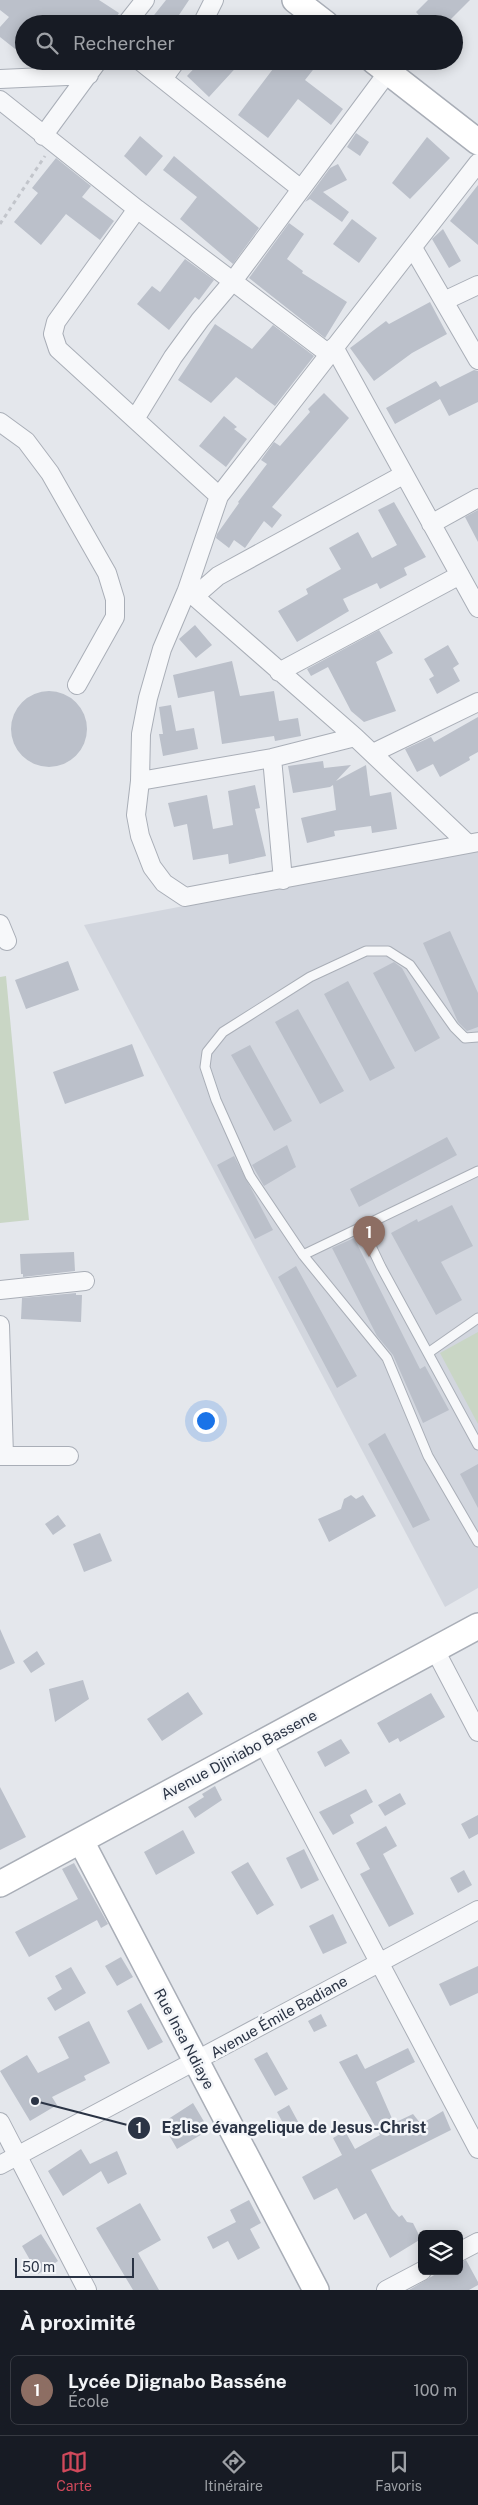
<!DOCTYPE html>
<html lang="fr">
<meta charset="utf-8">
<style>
body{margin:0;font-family:"Public Sans",sans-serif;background:#242831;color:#f1f3f6}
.controls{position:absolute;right:15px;bottom:15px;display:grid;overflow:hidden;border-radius:8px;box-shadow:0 2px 12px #0003}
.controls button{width:45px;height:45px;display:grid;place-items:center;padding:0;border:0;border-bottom:1px solid #363941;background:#171b24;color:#f1f3f6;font:25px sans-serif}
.scale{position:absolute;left:15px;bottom:12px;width:119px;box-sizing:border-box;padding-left:5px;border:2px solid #2b3445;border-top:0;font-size:14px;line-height:18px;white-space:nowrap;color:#2b3445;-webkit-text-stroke:4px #f4f6f9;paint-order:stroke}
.you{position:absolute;left:205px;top:1420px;width:18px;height:18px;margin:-12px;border:4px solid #fff;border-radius:50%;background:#1a73e8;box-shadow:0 0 0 8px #1a73e833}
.badge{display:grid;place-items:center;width:32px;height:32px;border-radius:50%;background:#d1495b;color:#fff;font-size:16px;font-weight:700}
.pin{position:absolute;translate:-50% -41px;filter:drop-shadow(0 1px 2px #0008)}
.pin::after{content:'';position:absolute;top:26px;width:18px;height:15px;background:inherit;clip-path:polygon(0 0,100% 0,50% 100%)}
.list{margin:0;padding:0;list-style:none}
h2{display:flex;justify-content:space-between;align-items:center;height:65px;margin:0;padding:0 20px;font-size:21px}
h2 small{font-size:16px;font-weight:400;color:#9ea1a6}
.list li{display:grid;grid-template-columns:32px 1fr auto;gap:15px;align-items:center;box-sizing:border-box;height:70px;margin:0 10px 10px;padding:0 10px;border:1px solid #363941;border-radius:8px}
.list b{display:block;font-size:19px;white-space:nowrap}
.list p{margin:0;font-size:16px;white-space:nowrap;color:#9ea1a6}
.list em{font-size:16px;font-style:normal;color:#9ea1a6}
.icon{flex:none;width:28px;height:28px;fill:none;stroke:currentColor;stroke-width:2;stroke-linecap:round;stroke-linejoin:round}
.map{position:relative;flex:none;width:478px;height:2290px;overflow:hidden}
.search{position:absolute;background:#171b24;box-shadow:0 2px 12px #0003;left:15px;right:15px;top:15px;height:55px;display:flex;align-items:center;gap:12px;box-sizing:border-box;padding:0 18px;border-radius:28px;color:#9ea1a6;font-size:19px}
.sheet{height:145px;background:#171b24}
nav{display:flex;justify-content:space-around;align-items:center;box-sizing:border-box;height:70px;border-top:1px solid #363941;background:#171b24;font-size:14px;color:#9ea1a6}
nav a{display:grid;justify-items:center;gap:2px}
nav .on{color:#d1495b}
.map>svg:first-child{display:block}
.built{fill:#d2d6de}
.green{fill:#c9d6c5}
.building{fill:#bbc0ca}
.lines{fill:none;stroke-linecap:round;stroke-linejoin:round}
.service-casing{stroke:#a9aeb7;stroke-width:11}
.minor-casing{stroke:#a9aeb7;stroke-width:20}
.secondary-casing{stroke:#a9aeb7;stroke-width:28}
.path{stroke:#c2c5cb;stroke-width:3;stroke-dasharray:4 4;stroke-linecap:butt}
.service{stroke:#f7f8fa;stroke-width:9}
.minor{stroke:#f7f8fa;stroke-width:18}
.secondary{stroke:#fff;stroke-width:25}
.labels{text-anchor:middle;stroke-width:5;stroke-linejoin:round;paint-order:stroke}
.street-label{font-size:15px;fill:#2b3445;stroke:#f4f6f9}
.leader{fill:none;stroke:#2b3445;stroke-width:2}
.callout-dot{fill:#2b3445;stroke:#f4f6f9;stroke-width:2}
.mark-label{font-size:15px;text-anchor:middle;font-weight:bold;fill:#fff}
.callout-label{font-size:16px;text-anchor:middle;font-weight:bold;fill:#2b3445;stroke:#f4f6f9;stroke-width:5;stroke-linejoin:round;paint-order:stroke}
</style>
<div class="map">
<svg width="478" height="2290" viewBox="0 0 478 2290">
<rect width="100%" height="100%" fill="#e4e7ec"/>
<!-- built -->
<path class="built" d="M478 850V1588L445 1607 84 925Z"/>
<!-- green -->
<path class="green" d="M6 976 29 1220 0 1223V977Z
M478 1332V1424L440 1353Z"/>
<!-- building -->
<path class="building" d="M0 0H99L119 13 112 24H24V56L0 37V27L9 17 0 10Z
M166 0H189L173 24H147Z
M428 0H470L446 24H427L416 12Z
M201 61H242L209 97 187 76Z
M279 61H320L305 80 343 109 331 125 298 99 268 138 238 115Z
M356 133 369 142 360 156 347 147Z
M140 136 163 156 146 176 124 156Z
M427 137 450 158 410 199 392 183Z
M174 156 259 228 233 264 180 219 197 197 163 170Z
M56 158 91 186 82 197 114 221 100 240 66 214 41 245 14 222 38 193 32 188Z
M338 164 347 180 323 192 349 212 342 222 310 199 305 202 330 168Z
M478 185V245L450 221Z
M352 219 377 238 359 263 333 244Z
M289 223 304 234 287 259 303 271 302 273 347 302 325 338 249 278Z
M443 229 461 261 449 268 432 239Z
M185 259 214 280 199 300 195 297 169 330 137 304 152 286 160 292Z
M430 302 447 334 412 353 374 381 350 348 386 321 389 324Z
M215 324 252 349 273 325 314 356 275 406 236 377 211 403 178 380Z
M474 370 478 371V402L449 416 440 399 395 424 386 408 436 381 440 387Z
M324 393 349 418 272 507 282 515 272 528 264 521 245 548 234 540 229 548 216 538 217 534 239 503 238 502 267 464 261 460 274 442 280 446 310 412 308 409Z
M224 416 237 427 234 429 247 439 226 467 199 446Z
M394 502 426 557 404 568 407 575 380 589 377 583 343 599 349 611 297 642 278 611 308 594 306 589 341 569 329 548 358 532 372 558 397 545 378 510Z
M478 510V542L465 517Z
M195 625 212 645 196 658 179 639Z
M379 630 393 653 376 662 396 711 364 722 351 711 328 667 311 676 307 669Z
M448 645 459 664 453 668 460 681 437 694 429 679 434 676 424 659Z
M232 661 240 696 274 691 279 721 298 718 301 736 275 741 274 736 222 744 214 691 178 698 173 675Z
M11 729a38 38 0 1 1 76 0a38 38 0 1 1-76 0Z
M171 705 176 731 194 728 198 749 163 756 159 734H163L159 707Z
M478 717V752L469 757 470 760 440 777 433 764 417 772 405 749 431 737 434 742Z
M323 761 324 768 351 765 336 781 366 765 370 796 391 792 397 829 372 833 371 826 334 831 335 836 307 843 301 818 336 810 333 785 330 787 293 793 288 766Z
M255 785 260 808 255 809 266 856 229 864 228 854 193 860 187 824 174 827 168 803 207 795 213 829 233 825 228 791Z
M450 931 478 993V1027L467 1031 458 1022 423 943Z
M68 961 79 990 26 1009 15 980Z
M394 962 402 968 440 1038 415 1052 373 973Z
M348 981 395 1068 370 1081 324 994Z
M298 1009 344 1091 320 1104 275 1022Z
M132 1044 144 1076 65 1104 53 1072Z
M250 1045 292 1121 274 1131 231 1055Z
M447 1137 457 1155 359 1207 350 1189Z
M287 1145 296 1167 264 1186 252 1165Z
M234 1156 273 1230 255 1239 217 1165Z
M452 1205 473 1246 441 1262 462 1300 436 1315 391 1233 417 1219 418 1222Z
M354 1238 420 1369 425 1366 449 1410 423 1423 393 1355 377 1336 332 1248Z
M74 1252 75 1271 23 1277V1274H21L20 1254Z
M296 1266 357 1376 337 1388 278 1277Z
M76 1293V1295H82L81 1322 21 1319 22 1298Z
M385 1433 430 1520 413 1528 368 1444Z
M478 1464V1508L460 1474Z
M351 1495 356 1499 363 1495 376 1516 329 1542 318 1519 341 1509 344 1499Z
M58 1515 66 1526 53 1535 45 1524Z
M100 1533 112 1561 84 1572 73 1544Z
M0 1629 15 1663 0 1670Z
M37 1651 45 1664 31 1673 23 1661Z
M83 1680 89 1699 55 1722 49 1689Z
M188 1692 203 1714 162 1741 147 1719Z
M431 1693 445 1717 400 1742 398 1738 389 1743 377 1723Z
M341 1739 350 1753 325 1767 317 1752Z
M215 1786 222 1800 195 1818 188 1807 204 1797 202 1794Z
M0 1787 26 1837 0 1850Z
M366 1789 373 1802 350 1815 354 1823 333 1835 319 1812Z
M400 1793 406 1804 385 1816 378 1805Z
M478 1815V1834L469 1839 461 1824Z
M386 1826 397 1846 383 1854 414 1914 389 1927 360 1874 370 1869 356 1843Z
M183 1830 195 1853 156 1875 144 1852Z
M304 1849 319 1880 301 1889 286 1858Z
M248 1862 274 1905 257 1915 231 1872Z
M74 1863 108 1924 101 1928 97 1920 29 1957 15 1932 78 1899 62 1869Z
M464 1870 472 1885 458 1893 450 1878Z
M333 1914 347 1943 323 1954 309 1926Z
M121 1957 133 1977 117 1986 105 1966Z
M478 1966V1993L450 2006 439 1984Z
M71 1967 86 1993 55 2011 47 1998 62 1989 55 1976Z
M141 2003 163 2042 148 2050 127 2011Z
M321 2014 327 2026 314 2032 308 2021Z
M89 2021 110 2063 84 2076 86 2080 52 2097 57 2105 30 2121 0 2071 27 2055 38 2073 69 2058 58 2037Z
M408 2048 415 2062 376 2082 394 2123 413 2114 421 2124 443 2111 451 2130 371 2170 392 2209 399 2217 402 2215 407 2222 413 2223 421 2239 390 2258 366 2213 354 2220 337 2188 314 2200 302 2177 342 2155 333 2138 345 2131 355 2149 380 2135 339 2062 357 2054 365 2069Z
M267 2052 288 2089 275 2096 254 2059Z
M193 2103 209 2130 177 2149 162 2123Z
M289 2105 302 2129 290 2136 277 2112Z
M81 2149 90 2164 117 2151 127 2174 108 2184 101 2171 63 2196 48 2171Z
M249 2200 261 2223 250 2229 260 2248 238 2260 228 2241 213 2249 207 2237 236 2222 230 2210Z
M140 2203 161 2240 138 2253 159 2290H133L96 2228Z
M41 2234 58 2261 38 2274 22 2246Z
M466 2260 478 2282V2285L469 2290H409L441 2271H459V2263Z"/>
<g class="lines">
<defs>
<path id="service" d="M478 1037 465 1038 454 1027 410 965 388 951H366L310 977 223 1032 207 1052 205 1067 216 1100 250 1176 303 1255 387 1358 428 1456 478 1542
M362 1227 381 1267 478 1445
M303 1255 478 1171
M428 1353 478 1318"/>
<path id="minor" d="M126 24 145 0
M202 24 214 0
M140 61 301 189
M0 79 89 75
M163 79 176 61
M0 100 137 209 329 354
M43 136 98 61
M478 163 219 496 187 590 162 649 148 698 141 734 140 781 136 815 140 836 152 867 164 883 185 897 478 842
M137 209 56 322 53 334 58 349 219 496
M413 248 478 360
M444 301 478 285
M334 347 478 608
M135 419 173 357 200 320 233 281 388 72
M0 422 26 441 50 473 107 573 115 599V617L77 685
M431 524 478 498
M187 590 355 737 468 844
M195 596 218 576 403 475
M279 672 460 575
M373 753 478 702
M272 758 283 880
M140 781 272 758 355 737
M0 924 7 941
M0 1290 85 1281
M0 1325 4 1456
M0 1456H69
M435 1650 478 1732
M263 1743 478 2149
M0 2122 87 2290
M0 2165 478 1910
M459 2252 478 2242
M386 2290 422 2271"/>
<path id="secondary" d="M295 0 326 24
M374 61 478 142
M81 1841 316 2290
M0 1884 478 1626"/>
</defs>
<!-- service casing -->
<use href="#service" class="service-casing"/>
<!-- minor casing -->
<use href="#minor" class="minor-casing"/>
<!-- secondary casing -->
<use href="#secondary" class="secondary-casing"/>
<!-- path -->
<path class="path" d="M0 224 45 156"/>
<!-- service -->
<use href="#service" class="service"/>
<!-- minor -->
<use href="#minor" class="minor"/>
<!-- secondary -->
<use href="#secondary" class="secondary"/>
</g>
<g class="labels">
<!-- street labels -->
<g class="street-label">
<text transform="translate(239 1755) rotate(-28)" y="5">Avenue Djiniabo Bassene</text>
<text transform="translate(279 2017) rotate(-29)" y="5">Avenue Émile Badiane</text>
<text transform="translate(184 2039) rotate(62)" y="5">Rue Insa Ndiaye</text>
</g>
</g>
<!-- callouts -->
<path class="leader" d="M35 2101L139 2128"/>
<g class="callout-dot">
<circle cx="35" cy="2101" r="5"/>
<circle cx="139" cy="2128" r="12"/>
</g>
<g class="mark-label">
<text x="139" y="2133">1</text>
</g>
<g class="callout-label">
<text x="294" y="2133">Eglise évangelique de Jesus-Christ</text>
</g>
</svg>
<div class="controls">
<button><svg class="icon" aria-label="layers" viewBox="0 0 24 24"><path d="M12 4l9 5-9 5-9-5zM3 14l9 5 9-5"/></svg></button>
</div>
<div class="scale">50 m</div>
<div class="you"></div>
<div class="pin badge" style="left:369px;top:1257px;background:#8d6e63">1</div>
<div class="search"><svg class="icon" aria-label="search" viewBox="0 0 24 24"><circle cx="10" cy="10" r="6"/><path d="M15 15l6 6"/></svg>Rechercher</div>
</div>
<section class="sheet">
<h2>À proximité<small></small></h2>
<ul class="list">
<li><span class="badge" style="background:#8d6e63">1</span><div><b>Lycée Djignabo Basséne</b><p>École</p></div><em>100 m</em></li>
</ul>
</section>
<nav>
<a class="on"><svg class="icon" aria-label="map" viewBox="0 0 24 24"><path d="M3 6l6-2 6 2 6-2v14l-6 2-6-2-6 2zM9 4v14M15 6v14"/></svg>Carte</a>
<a><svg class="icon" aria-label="directions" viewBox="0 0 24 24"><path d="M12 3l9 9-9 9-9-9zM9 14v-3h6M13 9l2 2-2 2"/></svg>Itinéraire</a>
<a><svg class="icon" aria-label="saved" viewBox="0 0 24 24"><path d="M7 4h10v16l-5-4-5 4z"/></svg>Favoris</a>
</nav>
